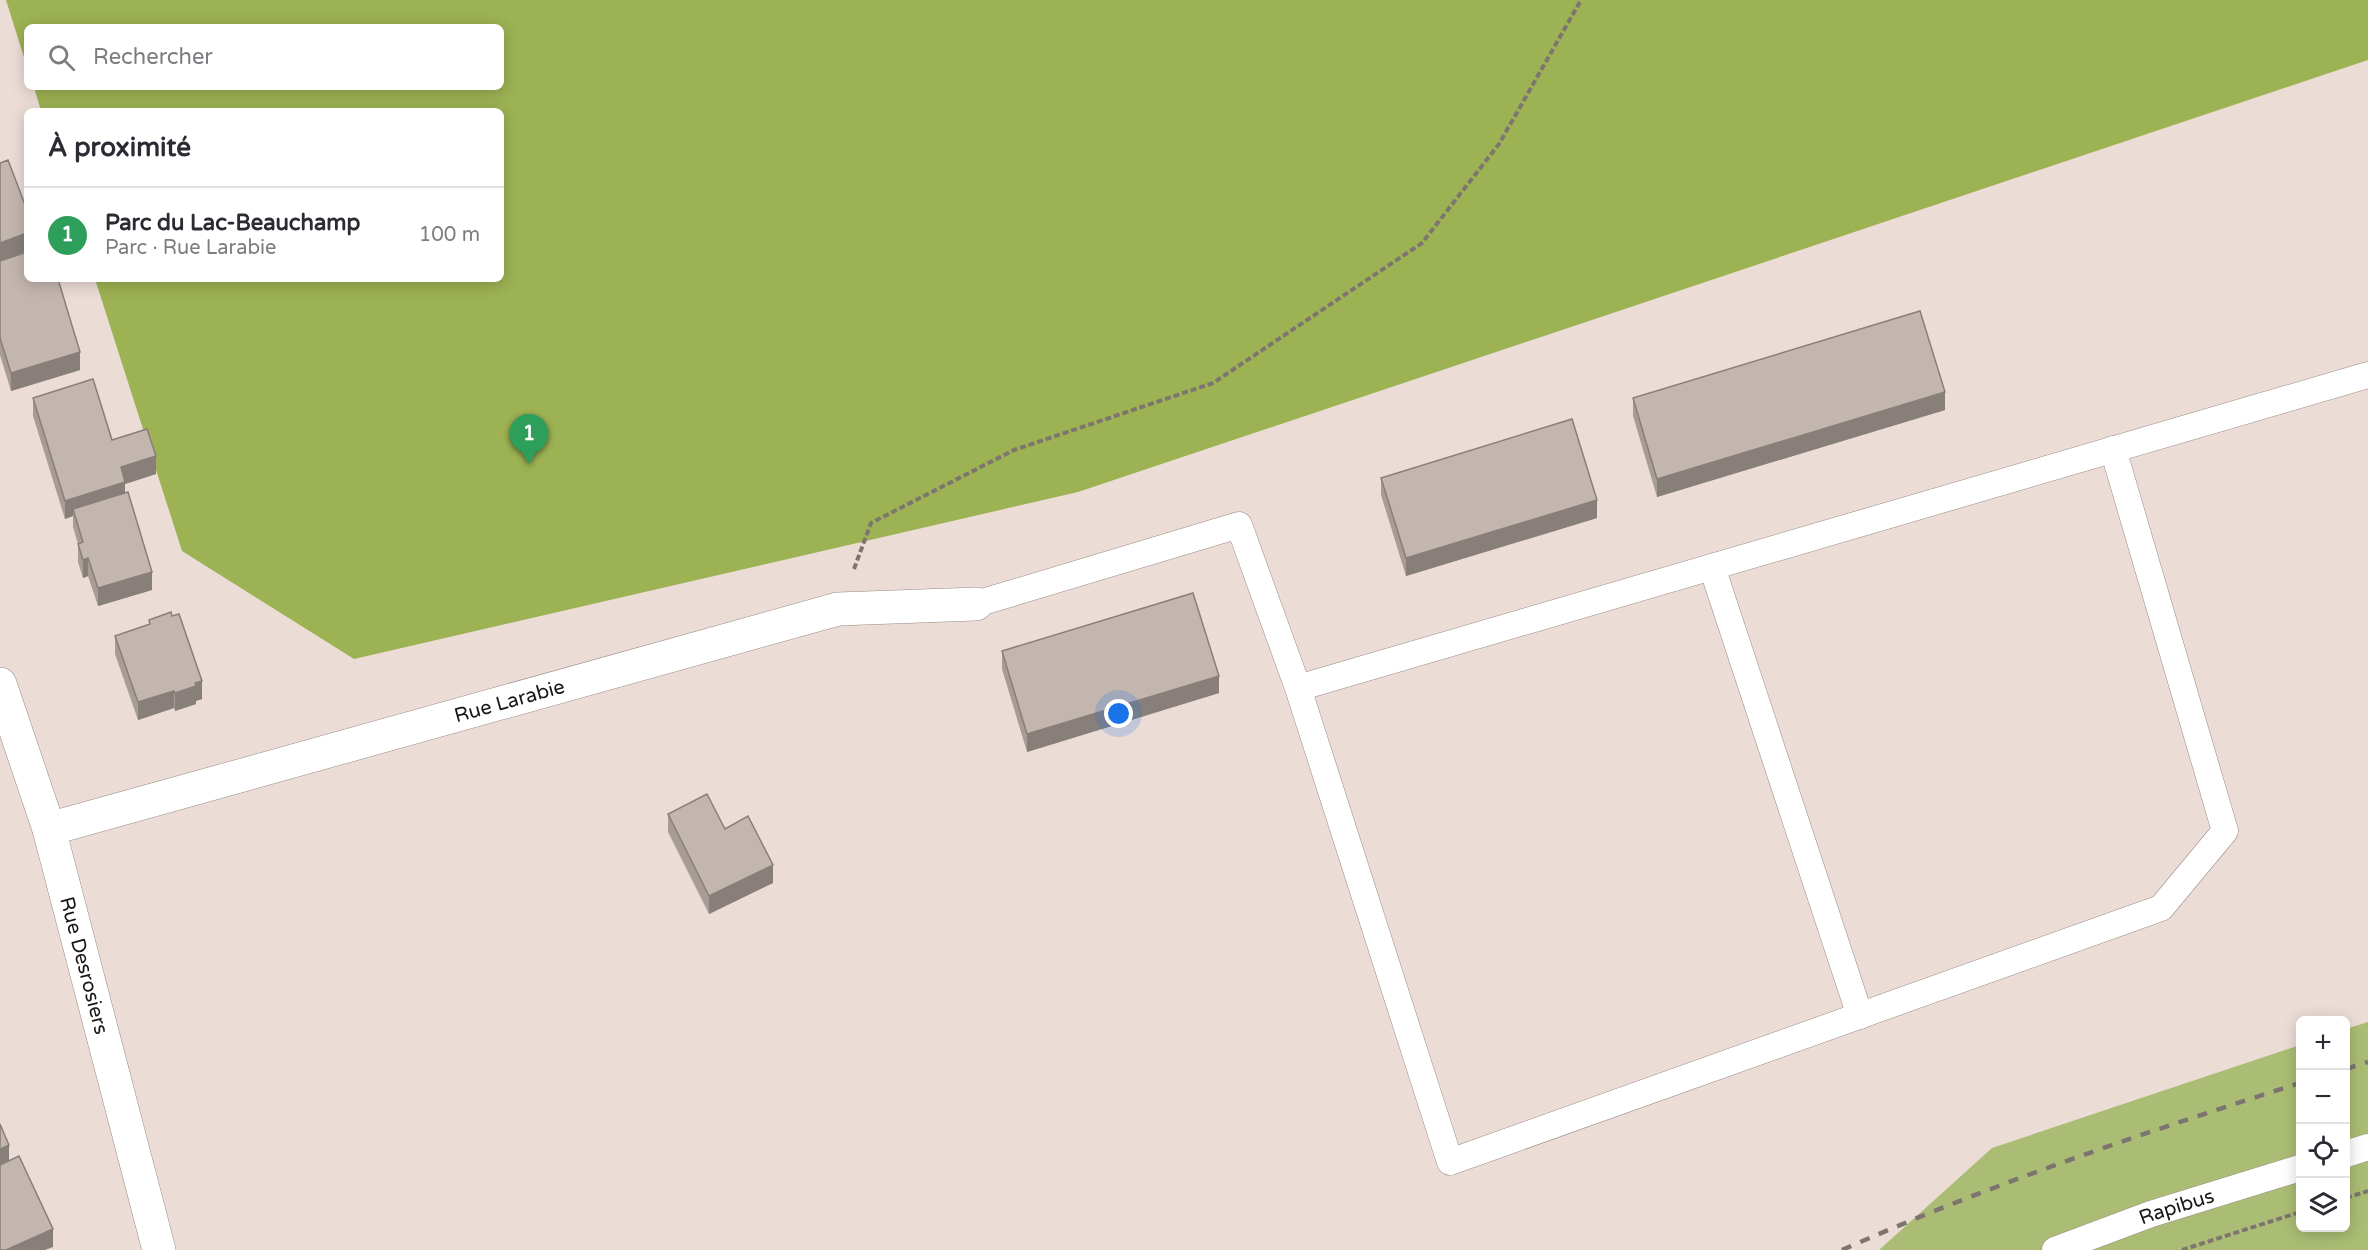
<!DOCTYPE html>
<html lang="fr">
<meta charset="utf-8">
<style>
body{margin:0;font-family:"Varela Round",sans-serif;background:#f2f2f3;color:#2b2b33}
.controls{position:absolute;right:18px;bottom:18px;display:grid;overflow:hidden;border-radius:9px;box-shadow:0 3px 15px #0003}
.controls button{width:54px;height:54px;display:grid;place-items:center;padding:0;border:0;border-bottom:2px solid #e1e1e2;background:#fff;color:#2b2b33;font:30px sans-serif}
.you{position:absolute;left:1119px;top:714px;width:21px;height:21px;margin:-15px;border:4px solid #fff;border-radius:50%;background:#1a73e8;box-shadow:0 0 0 9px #1a73e833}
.badge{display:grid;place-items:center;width:39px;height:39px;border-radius:50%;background:#a27627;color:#fff;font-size:20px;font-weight:700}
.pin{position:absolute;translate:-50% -50px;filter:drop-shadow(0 2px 3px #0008)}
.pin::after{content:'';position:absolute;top:32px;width:21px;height:18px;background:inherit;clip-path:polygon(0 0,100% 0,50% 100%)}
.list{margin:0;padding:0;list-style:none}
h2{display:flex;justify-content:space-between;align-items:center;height:78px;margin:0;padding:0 24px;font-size:26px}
h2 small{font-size:20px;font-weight:400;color:#7c7c81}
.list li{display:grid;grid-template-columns:39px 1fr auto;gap:18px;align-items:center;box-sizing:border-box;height:96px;padding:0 24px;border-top:2px solid #e1e1e2}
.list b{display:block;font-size:22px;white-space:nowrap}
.list p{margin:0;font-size:20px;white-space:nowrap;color:#7c7c81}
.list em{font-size:20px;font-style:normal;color:#7c7c81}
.icon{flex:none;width:33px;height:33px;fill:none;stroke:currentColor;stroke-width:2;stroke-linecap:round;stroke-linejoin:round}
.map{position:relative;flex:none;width:2368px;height:1250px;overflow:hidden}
.search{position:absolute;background:#fff;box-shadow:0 3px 15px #0003;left:24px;top:24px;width:480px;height:66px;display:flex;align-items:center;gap:15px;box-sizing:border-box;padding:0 21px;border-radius:9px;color:#7c7c81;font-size:22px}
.panel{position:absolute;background:#fff;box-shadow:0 3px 15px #0003;left:24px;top:108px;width:480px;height:174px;border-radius:9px}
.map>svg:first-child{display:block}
.green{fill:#abbd74}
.forest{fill:#9db253}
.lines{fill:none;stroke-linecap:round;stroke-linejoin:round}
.lane-casing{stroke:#988b85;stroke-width:27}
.street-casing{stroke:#988b85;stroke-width:34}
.path{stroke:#7e7571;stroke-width:4;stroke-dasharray:6 3;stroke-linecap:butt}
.lane{stroke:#fff;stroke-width:26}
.street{stroke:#fff;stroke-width:33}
.rail{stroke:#7d746f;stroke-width:4.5;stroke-dasharray:10 10;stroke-linecap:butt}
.wall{fill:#a89d96}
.shaded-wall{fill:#887f7a}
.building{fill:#c3b6af;stroke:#887f7a;stroke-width:1.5}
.labels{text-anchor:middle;stroke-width:4.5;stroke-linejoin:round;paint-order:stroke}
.street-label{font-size:20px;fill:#191512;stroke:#fff}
</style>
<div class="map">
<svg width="2368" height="1250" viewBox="0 0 2368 1250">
<rect width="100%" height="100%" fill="#ebddd6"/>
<!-- green -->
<path class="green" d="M2368 1022V1250H1879L1992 1148 2300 1045V1228H2346V1029Z"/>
<!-- forest -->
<path class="forest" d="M6 0H2368V60L1078 492 354 659 182 551 95 279H501V111H41L34 87H501V27H27V67Z"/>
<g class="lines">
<defs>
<g id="lane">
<path d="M1712 567 1860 1016"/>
<path d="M976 604 1239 525 1298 688 2368 375"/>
<path d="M1298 688 1450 1162 2161 908 2225 831 2113 449"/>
<path d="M2346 1154 2368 1147"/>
<path id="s1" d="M2055 1250 2151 1214 2300 1168"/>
</g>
<g id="street">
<path id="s2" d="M0 684 49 829 159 1250"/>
<path id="s3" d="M49 829 838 609 976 604"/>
</g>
</defs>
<!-- lane casing -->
<use href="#lane" class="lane-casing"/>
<!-- street casing -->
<use href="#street" class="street-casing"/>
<!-- path -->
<path class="path" d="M854 569 871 523 1014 450 1213 383 1422 243 1499 144 1581 0
M2346 1198 2368 1191
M2182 1250 2300 1212"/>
<!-- lane -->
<use href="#lane" class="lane"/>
<!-- street -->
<use href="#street" class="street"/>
<!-- rail -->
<path class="rail" d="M2346 1069 2368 1062
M1842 1250C1991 1184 2146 1132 2300 1083"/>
</g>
<!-- wall -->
<path class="wall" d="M0 163 27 210V251L2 261 80 370 11 391 0 355Z
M33 398 112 440 156 474 125 484V493L152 590 98 606 88 576 83 578 78 562V544L73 527V516L65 519 33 416Z
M1633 398 1945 410 1657 497 1633 416Z
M1381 478 1597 518 1406 576 1381 495Z
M149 620 202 699 196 701V704L175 711 174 708 138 720 115 654V636L149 624Z
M1002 651 1219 693 1027 752 1002 669Z
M668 814 725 829 773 883 709 914 668 832Z"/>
<!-- shaded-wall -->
<path class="shaded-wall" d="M27 233V251L0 261V243Z
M80 352V370L11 391V373Z
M1945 392V410L1657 497V479Z
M156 456V474L125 484V500L73 509V516L65 519V501L121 467Z
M1597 500V518L1406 576V558Z
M88 558V576L83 578V560Z
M152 572V590L98 606V588Z
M1219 676V693L1027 752V734Z
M202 681V699L196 701V704L175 711V693L195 683Z
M174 691V708L138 720V702Z
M773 865V883L709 914V896Z
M9 1145V1163L0 1167V1149Z
M53 1229V1247L45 1250H6Z"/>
<!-- building -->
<path class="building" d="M8 160 27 210V233L0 243V163Z
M27 252V279H58L80 352 11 373 0 338V261Z
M1920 311 1945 392 1657 479 1633 398Z
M93 379 112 440 147 429 156 456 121 467 125 482 65 501 33 398Z
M1572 419 1597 500 1406 558 1381 478Z
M128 492 152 572 98 588 88 558 83 560 78 544 83 542 73 509Z
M1193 593 1219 676 1027 734 1002 651Z
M171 612 172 616 179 614 202 681 195 683 196 686 175 693 174 691 138 702 115 636 150 624 149 620Z
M707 794 725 829 748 816 773 865 709 896 668 814Z
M0 1124 9 1145 0 1149Z
M19 1156 53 1229 6 1250H0V1165Z"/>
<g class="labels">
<!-- street labels -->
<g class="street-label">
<text dy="7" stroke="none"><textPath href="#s3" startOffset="478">Rue Larabie</textPath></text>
<text dy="7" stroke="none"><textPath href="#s2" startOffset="294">Rue Desrosiers</textPath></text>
<text dy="7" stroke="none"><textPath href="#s1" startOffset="129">Rapibus</textPath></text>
</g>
</g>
</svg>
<div class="controls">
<button>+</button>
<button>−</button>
<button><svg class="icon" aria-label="locate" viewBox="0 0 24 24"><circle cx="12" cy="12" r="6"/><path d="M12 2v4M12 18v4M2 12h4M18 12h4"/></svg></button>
<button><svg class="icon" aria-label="layers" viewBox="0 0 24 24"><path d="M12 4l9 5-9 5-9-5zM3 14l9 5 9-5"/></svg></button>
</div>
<div class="you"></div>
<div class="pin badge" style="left:529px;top:464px;background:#2e9e5b">1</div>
<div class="search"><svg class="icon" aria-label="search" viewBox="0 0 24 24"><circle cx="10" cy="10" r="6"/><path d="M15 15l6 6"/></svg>Rechercher</div>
<section class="panel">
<h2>À proximité<small></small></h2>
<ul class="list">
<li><span class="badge" style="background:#2e9e5b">1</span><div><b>Parc du Lac-Beauchamp</b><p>Parc · Rue Larabie</p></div><em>100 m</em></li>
</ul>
</section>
</div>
